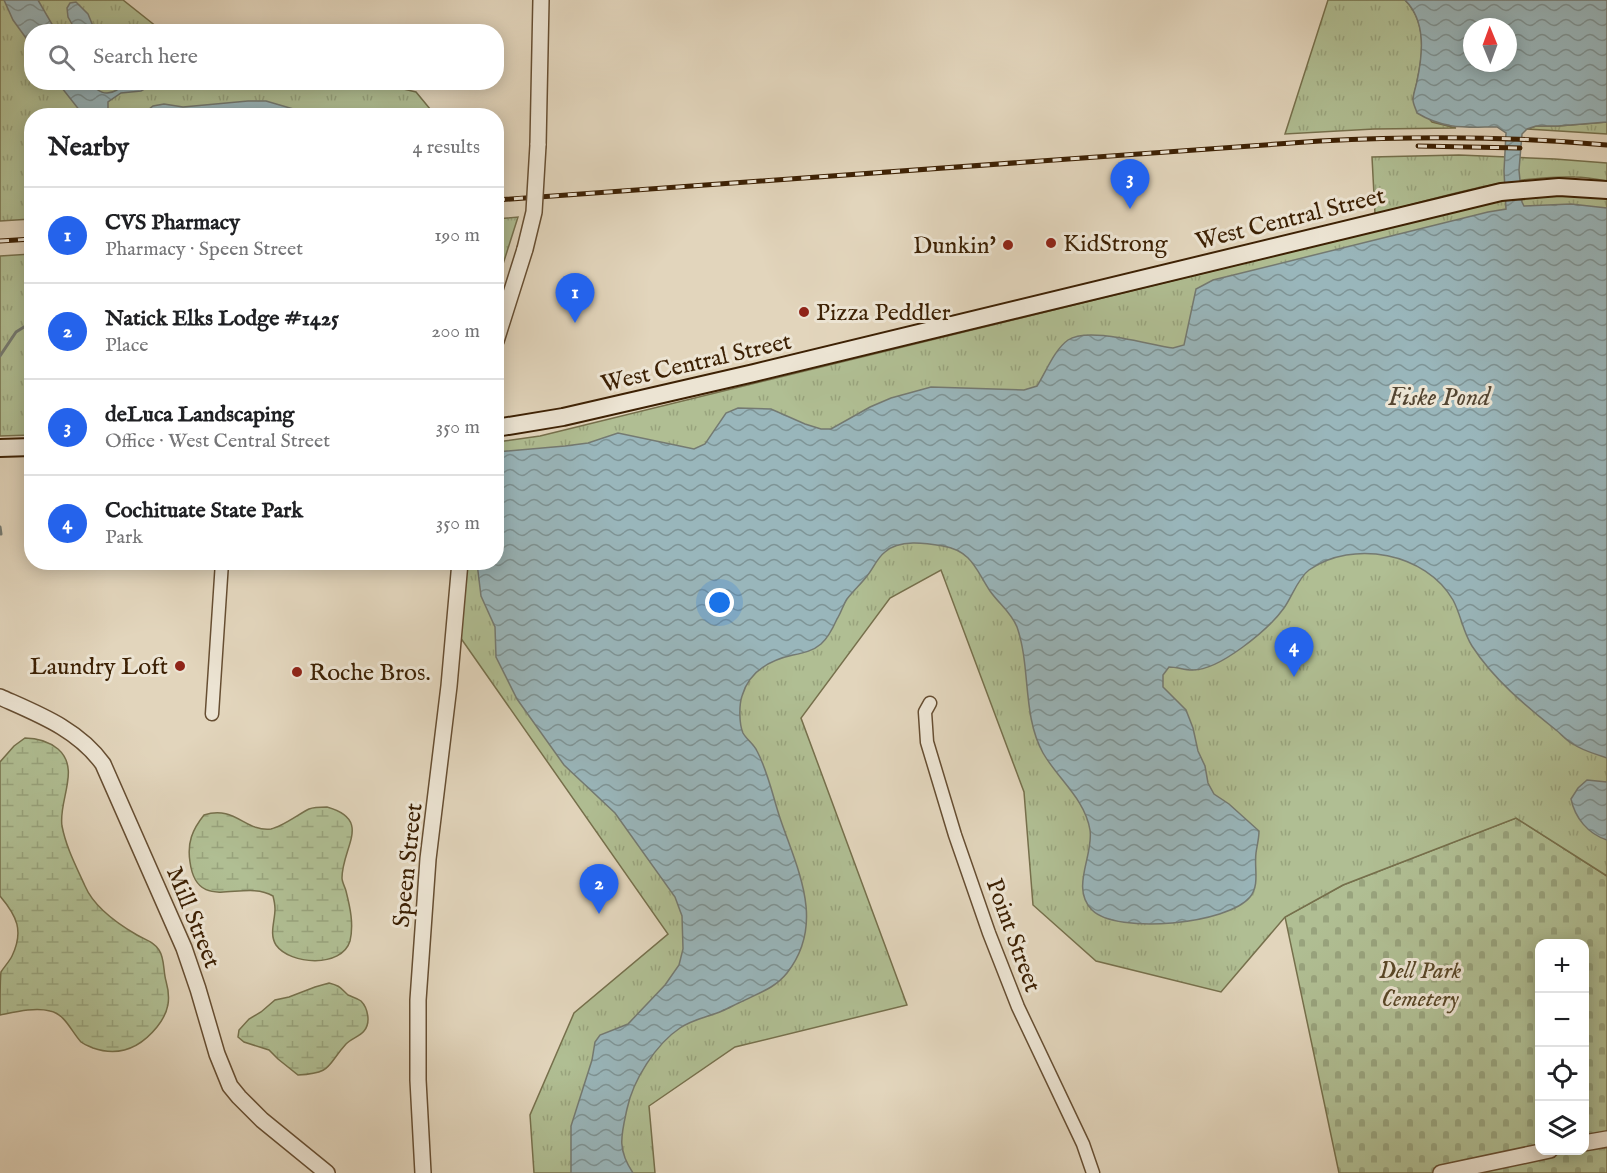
<!DOCTYPE html>
<meta charset="utf-8">
<style>
body{margin:0;font-family:"IM FELL English",serif;background:#f2f2f2;color:#202124}
.controls{position:absolute;right:18px;bottom:18px;display:grid;overflow:hidden;border-radius:12px;box-shadow:0 3px 15px #0003}
.controls button{width:54px;height:54px;display:grid;place-items:center;padding:0;border:0;border-bottom:2px solid #e0e0e0;background:#fff;color:#202124;font:30px sans-serif}
.compass{position:absolute;left:1463px;top:18px;width:54px;height:54px;border-radius:50%;background:#fff;box-shadow:0 3px 15px #0003;rotate:359deg}
.you{position:absolute;left:720px;top:603px;width:21px;height:21px;margin:-15px;border:4px solid #fff;border-radius:50%;background:#1a73e8;box-shadow:0 0 0 9px #1a73e833}
.badge{display:grid;place-items:center;width:39px;height:39px;border-radius:50%;background:#2563eb;color:#fff;font-size:20px;font-weight:700}
.pin{position:absolute;translate:-50% -50px;filter:drop-shadow(0 2px 3px #0008)}
.pin::after{content:'';position:absolute;top:32px;width:21px;height:18px;background:inherit;clip-path:polygon(0 0,100% 0,50% 100%)}
.list{margin:0;padding:0;list-style:none}
h2{display:flex;justify-content:space-between;align-items:center;height:78px;margin:0;padding:0 24px;font-size:26px}
h2 small{font-size:20px;font-weight:400;color:#757577}
.list li{display:grid;grid-template-columns:39px 1fr auto;gap:18px;align-items:center;box-sizing:border-box;height:96px;padding:0 24px;border-top:2px solid #e0e0e0}
.list b{display:block;font-size:22px;white-space:nowrap}
.list p{margin:0;font-size:20px;white-space:nowrap;color:#757577}
.list em{font-size:20px;font-style:normal;color:#757577}
.icon{flex:none;width:33px;height:33px;fill:none;stroke:currentColor;stroke-width:2;stroke-linecap:round;stroke-linejoin:round}
.map{position:relative;flex:none;width:1607px;height:1173px;overflow:hidden}
.search{position:absolute;background:#fff;box-shadow:0 3px 15px #0003;left:24px;top:24px;width:480px;height:66px;display:flex;align-items:center;gap:15px;box-sizing:border-box;padding:0 21px;border-radius:24px;color:#757577;font-size:22px}
.panel{position:absolute;background:#fff;box-shadow:0 3px 15px #0003;left:24px;top:108px;width:480px;height:462px;border-radius:24px}
.map>svg:first-child{display:block}
.wetland{fill:url(#wetland-marsh);stroke:#76704c;stroke-width:1.5}
.cemetery{fill:url(#cemetery-stones);stroke:#76704c;stroke-width:1.5;fill-rule:evenodd}
.park{fill:url(#park-tufts);stroke:#76704c;stroke-width:1.5}
.water{fill:url(#water-waves);stroke:#747a72;stroke-width:1.5;fill-rule:evenodd}
.lines{fill:none;stroke-linecap:round;stroke-linejoin:round}
.stream{stroke:#747a72;stroke-width:3}
.minor-casing{stroke:#664e32;stroke-width:15}
.tertiary-casing{stroke:#664e32;stroke-width:18}
.secondary-casing{stroke:#3d2104;stroke-width:20}
.minor{stroke:#ece4d3;stroke-width:12}
.tertiary{stroke:#ece4d3;stroke-width:15}
.secondary{stroke:#ece4d3;stroke-width:16}
.rail-casing{stroke:#3d2104;stroke-width:5}
.rail{stroke:#ece4d3;stroke-width:3;stroke-dasharray:9;stroke-linecap:butt}
.tertiary-bridge-casing{stroke:#664e32;stroke-width:18;stroke-linecap:butt}
.tertiary-bridge{stroke:#ece4d3;stroke-width:15}
.poi-dot{fill:#8f2418;stroke:#ece4d3;stroke-width:2}
.labels{text-anchor:middle;stroke-width:6;stroke-linejoin:round;paint-order:stroke}
.street-label{font-size:24px;fill:#3d2104;stroke:#ece4d3}
.poi-label{font-size:24px;fill:#3d2104;stroke:#ece4d3;text-anchor:start}
.park-label{font-size:24px;font-style:italic;fill:#5a4828;stroke:#ece4d3}
.water-label{font-size:26px;font-style:italic;fill:#544632;stroke:#ece4d3}
</style>
<div class="map">
<svg width="1607" height="1173" viewBox="0 0 1607 1173">
<defs>
<pattern id="wetland-marsh" width="20" height="14" patternUnits="userSpaceOnUse" patternTransform="scale(1.5)"><rect width="20" height="14" fill="#b0be93"/><path d="M1 5h8M5 5V1M11 12h8M15 12V8" fill="none" stroke="#98a37d"/></pattern>
<pattern id="cemetery-stones" width="16" height="16" patternUnits="userSpaceOnUse" patternTransform="scale(1.5)"><rect width="16" height="16" fill="#b0be93"/><path d="M2 7V4a2 2 0 0 1 4 0v3zM10 15v-3a2 2 0 0 1 4 0v3z" fill="#98a37d"/></pattern>
<pattern id="park-tufts" width="24" height="20" patternUnits="userSpaceOnUse" patternTransform="scale(1.5)"><rect width="24" height="20" fill="#b0be93"/><path d="M3 7l-1-3M5 7V3M7 7l1-3M15 17l-1-3M17 17v-4M19 17l1-3" fill="none" stroke="#98a37d"/></pattern>
<pattern id="water-waves" width="16" height="10" patternUnits="userSpaceOnUse" patternTransform="scale(1.5)"><rect width="16" height="10" fill="#99b6bb"/><path d="M0 5q4-4 8 0t8 0" fill="none" stroke="#7e9496"/></pattern>
</defs>
<rect width="100%" height="100%" fill="#e2d5bc"/>
<filter id="stains"><feTurbulence type="fractalNoise" baseFrequency=".00333" numOctaves="4"/><feColorMatrix values="0 0 0 0 .2 0 0 0 0 .09 0 0 0 0 .02 0 0 0 .5 -.17"/></filter>
<radialGradient id="worn" r=".72"><stop offset=".6" stop-color="#630" stop-opacity="0"/><stop offset="1" stop-color="#630" stop-opacity=".3"/></radialGradient>
<!-- wetland -->
<path class="wetland" d="M25 738C38 738 48 741 58 749 81 769 58 801 62 826 66 847 76 866 85 886 94 907 118 924 137 935 146 940 154 942 159 950 165 959 163 971 166 981 171 999 169 1012 157 1027 140 1048 119 1057 93 1048 89 1046 85 1045 81 1042 71 1031 65 1014 50 1011 35 1007 15 1012 0 1015 0 1005 0 979 1 972 4 967 9 962 12 956 24 931 17 916 0 896V762L14 746Z
M327 807C373 820 342 847 342 878 342 882 345 887 346 891 350 907 354 924 350 941 342 968 290 965 276 945 269 934 275 921 275 909 275 905 274 900 273 896 243 878 197 915 190 862 187 843 192 830 204 815 235 805 245 832 271 829 282 827 299 814 309 809 314 807 321 807 327 807Z
M329 983C341 986 340 988 348 995 352 997 357 998 361 1001 368 1008 371 1023 364 1031 360 1036 351 1039 346 1044 326 1066 333 1073 298 1075L278 1059 269 1050 244 1042 238 1037 239 1030 249 1019 261 1012 275 1000 289 997 315 987Z"/>
<!-- cemetery -->
<path class="cemetery" d="M1516 818 1607 876V1173H1339L1285 917 1343 885ZM1540 944H1584V1150H1540Z"/>
<!-- park -->
<path class="park" d="M0 0H123L162 31 32 32V82L404 83 403 89 416 92 435 115 32 116 31 219 0 221Z
M1328 0H1405C1431 26 1421 67 1413 99L1432 122 1456 128 1374 129 1285 134Z
M1607 122V134L1527 129 1536 126H1558Z
M1459 155 1555 159 1607 163V181C1596 179 1585 177 1575 177 1508 175 1439 198 1375 214L1372 157Z
M1607 190V876L1516 818 1343 885 1285 917 1221 992 1096 961 1033 905 1024 792 941 570 890 598 801 718 907 1005 735 1047 649 1106 655 1173H534L530 1115 574 1013 668 934 460 637 466 563 496 562 497 442 540 436 1436 216 1517 191Z
M518 217 497 283V219Z
M31 254V435L0 436V256Z"/>
<!-- water -->
<path class="water" d="M4 0H38L56 31 32 32 31 45 13 20Z
M1405 0H1607V122L1558 126H1536L1527 129 1522 134 1519 170 1522 202 1524 206 1571 204 1607 208V758C1596 754 1583 751 1573 744 1567 741 1561 734 1556 730 1525 705 1494 680 1472 646 1463 632 1461 615 1453 600 1426 553 1353 539 1309 570 1298 578 1292 597 1284 608 1269 629 1219 671 1192 670 1184 670 1177 667 1169 667L1163 675V687L1186 710 1193 728 1198 751 1205 766 1208 783 1214 794 1229 804 1259 831C1259 839 1257 845 1256 853 1254 868 1260 885 1250 897 1228 924 1117 935 1092 910 1070 888 1094 855 1090 830 1085 799 1058 779 1043 753 1022 715 1031 667 1017 627 1011 612 999 604 990 591 976 570 972 551 943 546 926 543 899 539 885 552 877 558 873 569 867 576 861 584 853 591 847 599 843 605 841 613 837 619 833 628 828 638 821 644 813 651 803 653 793 655 770 660 749 672 742 696 739 705 739 724 743 733 746 739 754 744 757 751 768 772 772 793 779 815 796 867 827 922 787 973 775 988 759 993 743 1001 736 1004 729 1008 722 1011 708 1017 693 1019 680 1028 656 1044 633 1080 627 1109 621 1136 617 1149 633 1173H571V1126L592 1060 595 1042 600 1035 628 1024 665 985 679 965 683 949 682 916 675 897 615 813 564 765 517 699 496 657 495 627 481 596 477 563 496 562 497 452 565 446 588 443 618 433 694 449 705 444 726 413 738 408 771 409 805 424 821 429H831L870 407 891 398 931 387 1024 390 1037 386C1046 372 1054 350 1068 340 1089 326 1148 345 1173 348L1184 345 1196 289 1213 280 1488 212 1506 209 1504 171 1506 133 1497 127C1466 127 1445 130 1417 113 1416 109 1413 104 1413 100 1413 94 1416 87 1417 81 1423 53 1426 21 1405 0ZM1472 27H1508V63H1472Z
M76 2 88 14 95 31H76L68 17 67 8 70 3Z
M58 83H89C98 91 105 97 117 90L118 86 115 83H109H148V87L141 91 121 93 108 102V110L113 115 84 116Z
M248 101H266L314 115H146L148 110 153 106 164 104 183 107Z
M1587 780 1607 782V840C1588 834 1575 818 1571 799L1578 788Z"/>
<g class="lines">
<!-- stream -->
<path class="stream" d="M0 356 16 332 32 322
M0 527 1 534"/>
<defs>
<path id="minor" d="M930 703 925 712 927 742 955 835 989 933 1018 1007 1083 1144 1093 1173
M212 714 222 562"/>
<path id="tertiary" d="M538 145 541 0
M496 341 525 249
M0 697C38 714 78 729 103 764L184 948 198 989 217 1054 230 1086 239 1097 262 1120 327 1173
M1584 1143 1607 1139
M423 1173 418 1080V1000L428 859 449 686 460 562
M1441 1173 1550 1150"/>
<path id="secondary" d="M496 428 563 417 754 373 1501 192 1559 187 1607 190
M0 448 32 447"/>
</defs>
<!-- minor casing -->
<use href="#minor" class="minor-casing"/>
<!-- tertiary casing -->
<use href="#tertiary" class="tertiary-casing"/>
<!-- secondary casing -->
<use href="#secondary" class="secondary-casing"/>
<!-- minor -->
<use href="#minor" class="minor"/>
<!-- tertiary -->
<use href="#tertiary" class="tertiary"/>
<!-- secondary -->
<use href="#secondary" class="secondary"/>
<defs>
<path id="rail" d="M1418 146 1520 148
M496 200 1320 141C1416 136 1511 136 1607 145
M0 241 32 239"/>
</defs>
<!-- rail casing -->
<use href="#rail" class="rail-casing"/>
<!-- rail -->
<use href="#rail" class="rail"/>
<defs>
<path id="tertiary-bridge" d="M525 249 534 212 538 145"/>
</defs>
<!-- tertiary-bridge casing -->
<use href="#tertiary-bridge" class="tertiary-bridge-casing"/>
<!-- tertiary-bridge -->
<use href="#tertiary-bridge" class="tertiary-bridge"/>
</g>
<!-- markers -->
<g class="poi-dot">
<circle cx="1051" cy="243" r="6"/>
<circle cx="1008" cy="245" r="6"/>
<circle cx="804" cy="312" r="6"/>
<circle cx="180" cy="666" r="6"/>
<circle cx="297" cy="672" r="6"/>
</g>
<g class="labels">
<!-- street labels -->
<g class="street-label">
<text transform="translate(1290 218) rotate(-14)" y="8">West Central Street</text>
<text transform="translate(696 362) rotate(-13)" y="8">West Central Street</text>
<text transform="translate(407 865) rotate(-84)" y="8">Speen Street</text>
<text transform="translate(194 917) rotate(68)" y="8">Mill Street</text>
<text transform="translate(1014 935) rotate(70)" y="8">Point Street</text>
</g>
<!-- poi labels -->
<g class="poi-label">
<text x="1063" y="251">KidStrong</text>
<text x="996" y="253" text-anchor="end">Dunkin'</text>
<text x="816" y="320">Pizza Peddler</text>
<text x="168" y="674" text-anchor="end">Laundry Loft</text>
<text x="309" y="680">Roche Bros.</text>
</g>
<!-- park labels -->
<g class="park-label">
<text x="1420" y="978">Dell Park<tspan x="1420" dy="28">Cemetery</tspan></text>
</g>
<!-- water labels -->
<g class="water-label">
<text x="1439" y="405">Fiske Pond</text>
</g>
</g>
<rect width="100%" height="100%" filter="url(#stains)"/>
<rect width="100%" height="100%" fill="url(#worn)"/>
</svg>
<div class="controls">
<button>+</button>
<button>−</button>
<button><svg class="icon" aria-label="locate" viewBox="0 0 24 24"><circle cx="12" cy="12" r="6"/><path d="M12 2v4M12 18v4M2 12h4M18 12h4"/></svg></button>
<button><svg class="icon" aria-label="layers" viewBox="0 0 24 24"><path d="M12 4l9 5-9 5-9-5zM3 14l9 5 9-5"/></svg></button>
</div>
<svg class="compass" viewBox="-18 -18 36 36"><path d="M0-13l5 13h-10z" fill="#e53935"/><path d="M0 13l5-13h-10z" fill="#757577"/></svg>
<div class="you"></div>
<div class="pin badge" style="left:575px;top:323px">1</div>
<div class="pin badge" style="left:599px;top:914px">2</div>
<div class="pin badge" style="left:1130px;top:209px">3</div>
<div class="pin badge" style="left:1294px;top:677px">4</div>
<div class="search"><svg class="icon" aria-label="search" viewBox="0 0 24 24"><circle cx="10" cy="10" r="6"/><path d="M15 15l6 6"/></svg>Search here</div>
<section class="panel">
<h2>Nearby<small>4 results</small></h2>
<ul class="list">
<li><span class="badge">1</span><div><b>CVS Pharmacy</b><p>Pharmacy · Speen Street</p></div><em>190 m</em></li>
<li><span class="badge">2</span><div><b>Natick Elks Lodge #1425</b><p>Place</p></div><em>200 m</em></li>
<li><span class="badge">3</span><div><b>deLuca Landscaping</b><p>Office · West Central Street</p></div><em>350 m</em></li>
<li><span class="badge">4</span><div><b>Cochituate State Park</b><p>Park</p></div><em>350 m</em></li>
</ul>
</section>
</div>
